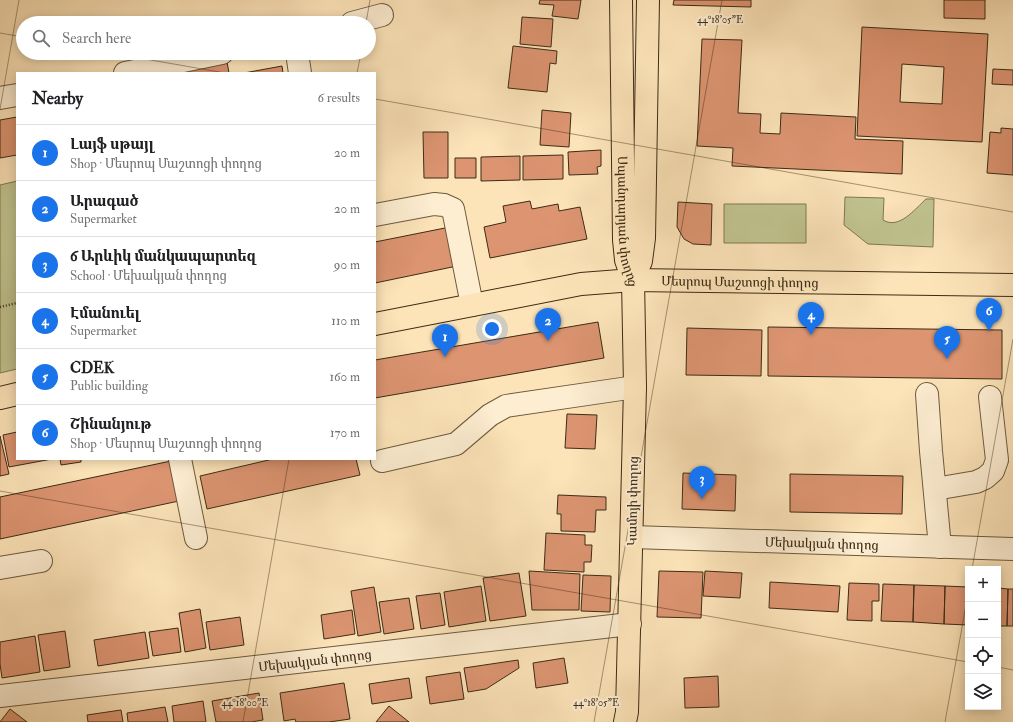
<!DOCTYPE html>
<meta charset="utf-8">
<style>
body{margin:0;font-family:"IM FELL Double Pica","Noto Serif Armenian",serif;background:#f6f6f6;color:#202124}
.controls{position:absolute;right:12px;bottom:12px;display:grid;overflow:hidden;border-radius:0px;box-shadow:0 2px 10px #0003}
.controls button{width:36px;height:36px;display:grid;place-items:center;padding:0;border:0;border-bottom:1px solid #e0e0e0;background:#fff;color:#202124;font:20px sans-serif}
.you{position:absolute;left:492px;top:329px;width:14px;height:14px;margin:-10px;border:3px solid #fff;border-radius:50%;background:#1a73e8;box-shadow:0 0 0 6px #1a73e833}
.badge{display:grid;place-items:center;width:26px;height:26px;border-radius:50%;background:#1a73e8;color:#fff;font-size:13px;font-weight:700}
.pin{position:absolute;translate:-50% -33px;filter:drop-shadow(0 1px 2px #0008)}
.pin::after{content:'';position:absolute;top:21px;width:14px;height:12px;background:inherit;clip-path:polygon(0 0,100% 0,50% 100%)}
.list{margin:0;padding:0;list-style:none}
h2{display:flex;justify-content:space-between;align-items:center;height:52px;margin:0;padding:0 16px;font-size:17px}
h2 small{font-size:13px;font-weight:400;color:#757577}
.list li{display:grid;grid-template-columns:26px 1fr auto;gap:12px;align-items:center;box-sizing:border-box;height:56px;padding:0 16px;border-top:1px solid #e0e0e0}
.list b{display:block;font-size:15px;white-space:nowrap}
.list p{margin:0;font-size:13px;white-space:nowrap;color:#757577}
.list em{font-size:13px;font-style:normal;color:#757577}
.icon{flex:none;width:22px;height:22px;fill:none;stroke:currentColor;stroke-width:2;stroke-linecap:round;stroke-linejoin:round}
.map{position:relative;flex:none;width:1013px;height:722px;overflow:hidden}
.search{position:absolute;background:#fff;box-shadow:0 2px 10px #0003;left:16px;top:16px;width:360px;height:44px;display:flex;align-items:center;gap:10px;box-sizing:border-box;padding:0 14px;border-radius:22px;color:#757577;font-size:15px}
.panel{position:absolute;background:#fff;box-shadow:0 2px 10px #0003;left:16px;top:72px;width:360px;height:388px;border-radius:0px}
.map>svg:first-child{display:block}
.green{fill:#c0c38e;stroke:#7e7852}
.building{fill:#dc9471;stroke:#3c2c16;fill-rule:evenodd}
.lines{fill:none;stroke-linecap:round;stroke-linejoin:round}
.minor-casing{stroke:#6c5a3e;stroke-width:24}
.major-casing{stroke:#3c2c16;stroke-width:24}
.path{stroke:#3c2c16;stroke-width:2.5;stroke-dasharray:1 2;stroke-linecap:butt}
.minor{stroke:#fdedd1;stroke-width:22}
.major{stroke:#fce3b8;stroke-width:22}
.ticks{fill:none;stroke:#3c2c16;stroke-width:1;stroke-opacity:0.45}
.labels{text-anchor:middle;stroke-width:4;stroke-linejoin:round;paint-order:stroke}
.street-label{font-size:13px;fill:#3c2c16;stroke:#fdedd1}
.ticks-label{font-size:10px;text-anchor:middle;fill:#3c2c16;stroke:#fdedd1;stroke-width:4;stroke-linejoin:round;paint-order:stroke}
</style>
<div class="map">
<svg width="1013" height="722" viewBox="0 0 1013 722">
<rect width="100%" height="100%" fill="#fce3b8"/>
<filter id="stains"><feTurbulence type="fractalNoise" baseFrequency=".005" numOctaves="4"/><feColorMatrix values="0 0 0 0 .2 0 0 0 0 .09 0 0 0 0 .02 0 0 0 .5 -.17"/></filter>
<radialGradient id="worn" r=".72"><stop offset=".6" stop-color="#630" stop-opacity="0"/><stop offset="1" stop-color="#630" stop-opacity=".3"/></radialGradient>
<!-- green -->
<path class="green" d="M17 181V369L0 373V185Z
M845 197 884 198 883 220C899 230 915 209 926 199H934L933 247 868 244 844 225Z
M724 204H806V243H724Z"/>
<!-- building -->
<path class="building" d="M540 0H581L578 19 552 16 554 5 539 4Z
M674 0H751V7L673 5Z
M944 0H985V19L944 18Z
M522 17 553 19 551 47 520 44Z
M862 27 988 34 982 142 857 136ZM902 64 944 67 942 104 900 102Z
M702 39 742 40 738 113 761 114 760 133 780 134 781 113 856 117 855 139 903 141 902 174 732 166 733 148 697 146Z
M513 46 557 51 556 64 550 63 547 92 508 88Z
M227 62 229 73H167Z
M282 66 283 73H244L255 71Z
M993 69 1013 70V85L992 84Z
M542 110 571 113 569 147 540 145Z
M17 117V155L0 158V120Z
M1001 128 1013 129V175L987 173 990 132 1001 133Z
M423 132H448V178H424Z
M601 150V166L597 167 598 174 569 175 568 152Z
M563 155V179L523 180V156Z
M520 156V180L481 181V157Z
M455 158H476V178H455Z
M530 201 532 209 558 204 559 211 580 207 587 239 490 258 484 227 506 222 503 206Z
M678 202 712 204 711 245 693 244 684 239 677 227Z
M450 227 457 266 375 283V242Z
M598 322 604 358 375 398V360Z
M768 327 1002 330V379L768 376Z
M687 328 762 330 761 376 686 375Z
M567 414 597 415 595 449 565 448Z
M17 432V459H52L9 467 3 435Z
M0 436 9 474 0 476Z
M60 459H81V462L61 465Z
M273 459H356L360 475 207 509 200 476Z
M171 461 179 501 0 539V497Z
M683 473 736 475 735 511 682 509Z
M790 474 903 476 902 514 790 512Z
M558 495 606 497V510H596L595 532 561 531V514H557Z
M546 533 585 535V545H592L591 562H584V572L544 570Z
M529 571 580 574 579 610H532Z
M659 571 703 572 701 618 657 617Z
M705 571 742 573 740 598 703 596Z
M519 573 526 616 490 621 483 578Z
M583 575 611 576 610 612 581 611Z
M770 582 840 586 838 612 769 608Z
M849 583 879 584V601H872V621L847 620Z
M883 584 914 585 913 622 881 621Z
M914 585 945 586 944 624 913 622Z
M481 586 486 621 449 627 444 592Z
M945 586 968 587V625L944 624Z
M374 587 381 632 358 636 351 591Z
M998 588 1008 589 1007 626H998Z
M1008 589H1013V626H1007Z
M440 593 445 625 421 629 416 596Z
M409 598 414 629 384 634 379 602Z
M200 609 206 648 185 652 179 613Z
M352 610 355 634 324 639 321 615Z
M240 617 244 645 210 650 206 622Z
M178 628 181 652 153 656 149 632Z
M65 631 70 667 44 671 38 635Z
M145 632 149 658 98 666 94 640Z
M35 636 40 672 2 678 0 664V642Z
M564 658 568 683 536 688 533 663Z
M518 660 519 668 486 689 468 692 464 668Z
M460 672 464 699 430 704 426 677Z
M718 676 719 707 685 708 684 678Z
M409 678 412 698 372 704 369 684Z
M344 683 350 719 329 722H296L295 719 284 721 280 693Z
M259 693 263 720 251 722H216L212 701Z
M203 701 206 722H174L172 706Z
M389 706 409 722H376Z
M165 707 168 722H128L127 713Z
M10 709 27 722H0Z
M121 710 123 722H88L87 715Z"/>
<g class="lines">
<defs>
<g id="minor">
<path d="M352 23 382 15"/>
<path d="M297 53 300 73"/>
<path d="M125 73 222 53"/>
<path d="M0 98 17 95"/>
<path d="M375 215 434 204 444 205 453 209 472 305"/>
<path d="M927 394 931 451 940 547"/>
<path d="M180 459 196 538"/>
<path d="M382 461 456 444 490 415 506 406 635 387"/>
<path d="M935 489 976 482 985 478 993 471 997 460 990 397"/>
<path id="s1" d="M632 537 1013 549"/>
<path d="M0 568 41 561"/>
<path id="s2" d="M0 696 630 624"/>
</g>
<g id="major">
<path id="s3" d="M621 0 624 240 626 260 633 280 635 387 627 712 625 722"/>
<path d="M633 280 641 261 644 238 648 0"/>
<path id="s4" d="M375 324 581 284 633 280 1013 285"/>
<path d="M0 398 17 394"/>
</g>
</defs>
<!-- minor casing -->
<use href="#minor" class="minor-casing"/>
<!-- major casing -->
<use href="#major" class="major-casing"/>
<!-- path -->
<path class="path" d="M0 307 17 303"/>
<!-- minor -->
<use href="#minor" class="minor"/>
<!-- major -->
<use href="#major" class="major"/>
</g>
<!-- ticks -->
<path class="ticks" d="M366 23 370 0M0 33 23 37M111 53 225 73M357 73 361 53M375 99 1013 212M0 109 19 0M0 491 968 662M972 569 1013 339M998 667 1013 670M243 722 289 459M594 722 722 0M945 722 968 594"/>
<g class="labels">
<!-- street labels -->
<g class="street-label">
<text dy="5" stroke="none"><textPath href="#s3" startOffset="222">Սպանդարյան փողոց</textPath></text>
<text dy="5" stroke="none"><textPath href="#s4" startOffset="369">Մեսրոպ Մաշտոցի փողոց</textPath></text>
<text transform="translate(632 501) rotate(-89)" y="5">Կամոյի փողոց</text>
<text dy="5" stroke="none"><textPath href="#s1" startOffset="190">Մեխակյան փողոց</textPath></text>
<text dy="5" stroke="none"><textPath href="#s2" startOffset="317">Մեխակյան փողոց</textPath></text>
</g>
</g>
<g class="ticks-label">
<text x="720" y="23">44°18'05"E</text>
<text x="245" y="706">44°18'00"E</text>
<text x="596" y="706">44°18'05"E</text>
</g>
<rect width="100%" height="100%" filter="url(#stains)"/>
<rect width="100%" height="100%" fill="url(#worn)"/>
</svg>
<div class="controls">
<button>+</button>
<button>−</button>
<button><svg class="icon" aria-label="locate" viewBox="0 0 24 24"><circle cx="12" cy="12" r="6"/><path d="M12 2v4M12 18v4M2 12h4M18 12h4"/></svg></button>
<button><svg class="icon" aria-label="layers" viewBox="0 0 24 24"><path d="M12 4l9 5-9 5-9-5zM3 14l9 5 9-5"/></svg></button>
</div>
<div class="you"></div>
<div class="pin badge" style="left:445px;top:357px">1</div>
<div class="pin badge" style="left:548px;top:341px">2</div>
<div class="pin badge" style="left:702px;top:499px">3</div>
<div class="pin badge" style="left:811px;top:335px">4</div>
<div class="pin badge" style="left:947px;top:359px">5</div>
<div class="pin badge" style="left:989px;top:331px">6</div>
<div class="search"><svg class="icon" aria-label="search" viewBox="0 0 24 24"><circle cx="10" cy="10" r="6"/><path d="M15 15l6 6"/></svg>Search here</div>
<section class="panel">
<h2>Nearby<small>6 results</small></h2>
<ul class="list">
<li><span class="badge">1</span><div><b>Լայֆ սթայլ</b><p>Shop · Մեսրոպ Մաշտոցի փողոց</p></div><em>20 m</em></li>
<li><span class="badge">2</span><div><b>Արագած</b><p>Supermarket</p></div><em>20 m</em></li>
<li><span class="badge">3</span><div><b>6 Արևիկ մանկապարտեզ</b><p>School · Մեխակյան փողոց</p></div><em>90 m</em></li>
<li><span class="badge">4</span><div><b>Էմանուել</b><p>Supermarket</p></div><em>110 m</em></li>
<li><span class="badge">5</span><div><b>CDEK</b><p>Public building</p></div><em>160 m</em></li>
<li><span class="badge">6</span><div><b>Շինանյութ</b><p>Shop · Մեսրոպ Մաշտոցի փողոց</p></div><em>170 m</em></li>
</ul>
</section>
</div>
